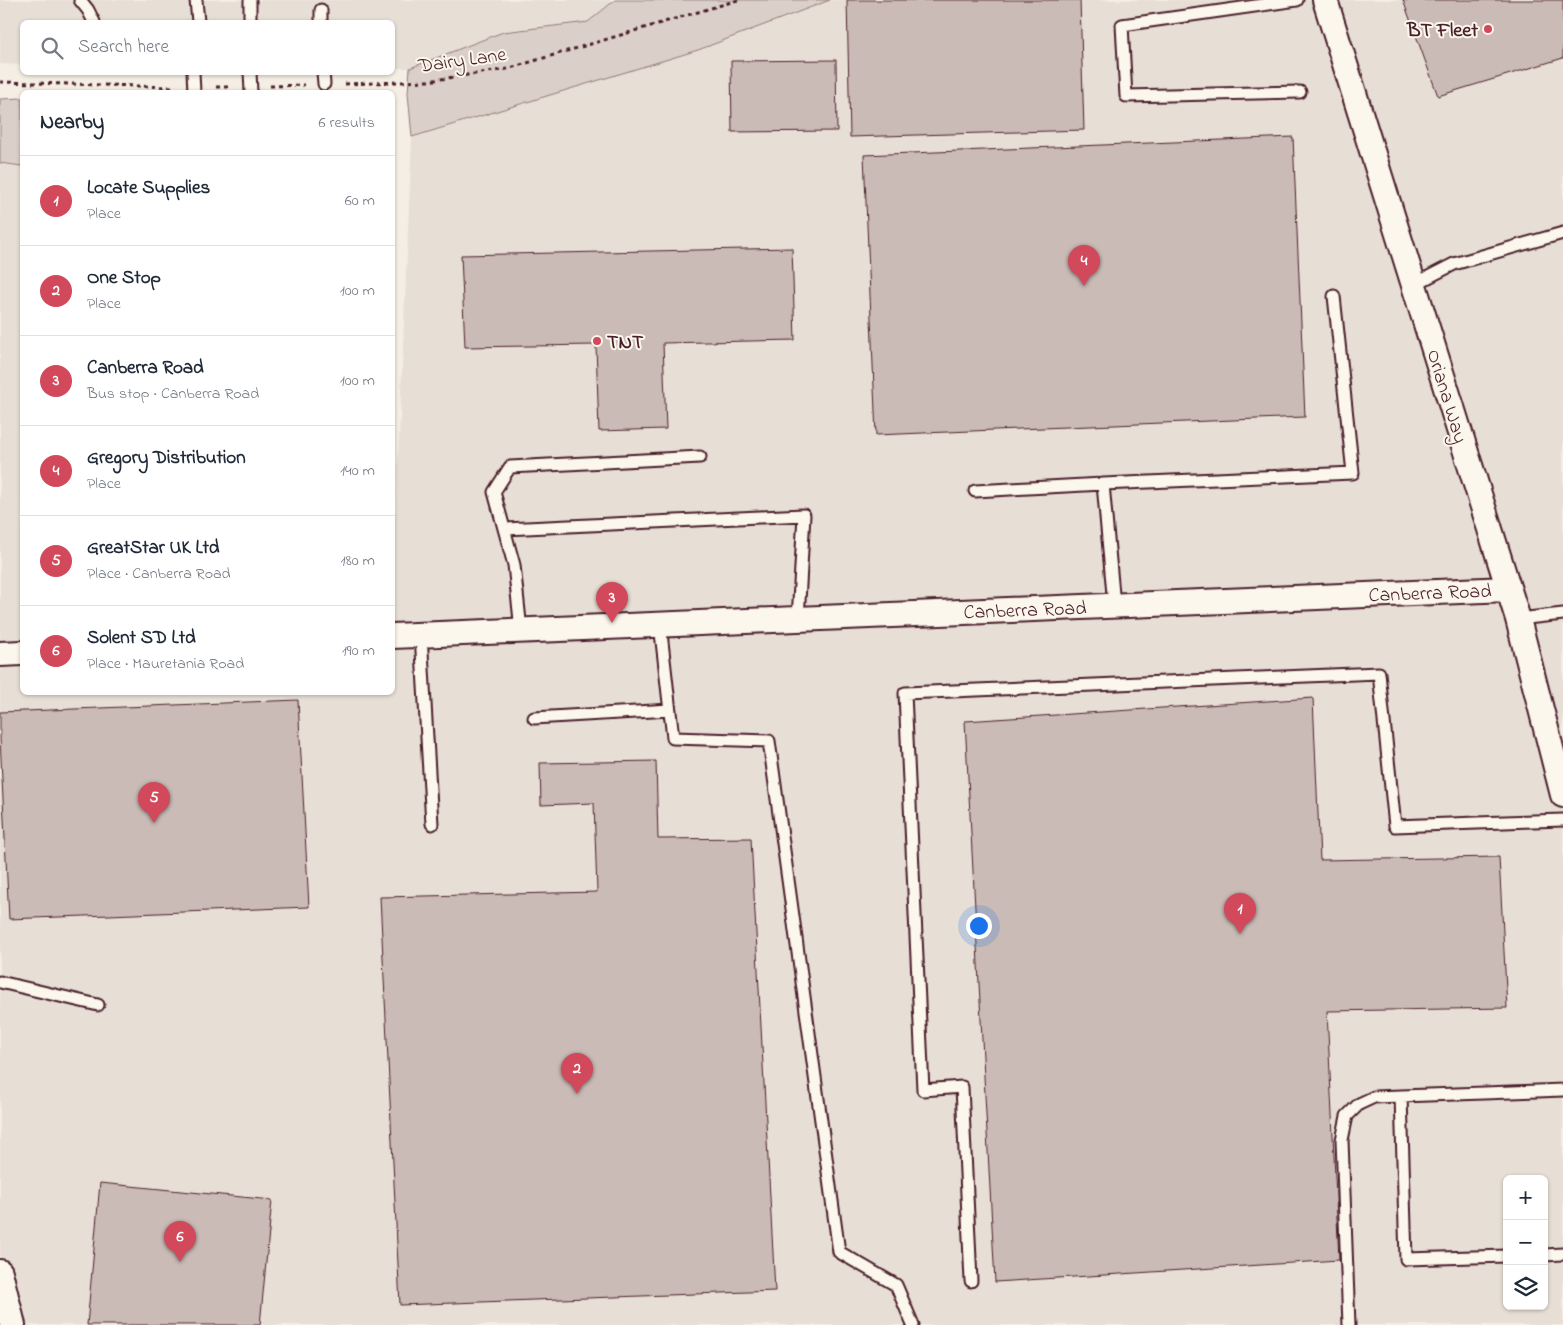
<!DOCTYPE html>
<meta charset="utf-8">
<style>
body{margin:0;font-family:"Indie Flower",sans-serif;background:#f2f2f3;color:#1f2937}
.controls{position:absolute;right:15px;bottom:15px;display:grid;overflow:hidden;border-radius:8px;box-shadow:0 1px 4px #0004}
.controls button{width:45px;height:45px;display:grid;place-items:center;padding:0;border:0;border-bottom:1px solid #e0e1e3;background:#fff;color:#1f2937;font:25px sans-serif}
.you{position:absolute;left:978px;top:925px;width:18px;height:18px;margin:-12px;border:4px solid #fff;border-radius:50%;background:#1a73e8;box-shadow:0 0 0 8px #1a73e833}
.badge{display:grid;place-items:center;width:32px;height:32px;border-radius:50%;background:#d1495b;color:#fff;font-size:16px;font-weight:700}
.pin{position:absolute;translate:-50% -41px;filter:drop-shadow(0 1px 2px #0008)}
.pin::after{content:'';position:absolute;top:26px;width:18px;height:15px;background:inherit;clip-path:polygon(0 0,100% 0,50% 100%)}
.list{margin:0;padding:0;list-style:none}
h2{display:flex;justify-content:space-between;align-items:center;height:65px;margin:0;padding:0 20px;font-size:21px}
h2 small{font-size:16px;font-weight:400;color:#747a83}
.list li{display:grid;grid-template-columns:32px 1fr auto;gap:15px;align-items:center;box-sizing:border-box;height:90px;padding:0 20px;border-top:1px solid #e0e1e3}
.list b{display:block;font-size:19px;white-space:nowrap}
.list p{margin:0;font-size:16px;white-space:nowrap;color:#747a83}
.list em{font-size:16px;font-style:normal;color:#747a83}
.icon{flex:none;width:28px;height:28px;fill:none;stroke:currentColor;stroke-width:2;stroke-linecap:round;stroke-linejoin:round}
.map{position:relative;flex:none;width:1563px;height:1325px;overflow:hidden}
.search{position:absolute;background:#fff;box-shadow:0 1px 4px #0004;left:20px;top:20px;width:375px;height:55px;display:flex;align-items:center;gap:12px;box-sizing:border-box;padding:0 18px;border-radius:8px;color:#747a83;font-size:19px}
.panel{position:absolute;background:#fff;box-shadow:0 1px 4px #0004;left:20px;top:90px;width:375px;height:605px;border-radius:8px}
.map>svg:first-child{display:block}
.built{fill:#e7dfd6;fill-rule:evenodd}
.green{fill:#dbd0c9;stroke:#92787a}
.building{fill:#cabbb6;stroke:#4a1f2b}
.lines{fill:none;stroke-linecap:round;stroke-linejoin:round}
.service-casing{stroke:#4a1f2b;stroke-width:15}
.minor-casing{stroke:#4a1f2b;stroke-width:28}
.path{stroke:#4a1f2b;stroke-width:3;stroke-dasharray:4 4;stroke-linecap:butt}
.service{stroke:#fbf7ec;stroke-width:11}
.minor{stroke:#fbf7ec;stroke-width:24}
.poi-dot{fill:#d1495b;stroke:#fbf7ec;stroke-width:2}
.labels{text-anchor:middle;stroke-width:4;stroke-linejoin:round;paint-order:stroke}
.poi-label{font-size:20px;font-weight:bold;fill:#4a1f2b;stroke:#fbf7ec;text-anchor:end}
.street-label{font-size:20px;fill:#4a1f2b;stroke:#fbf7ec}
</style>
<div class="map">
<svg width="1563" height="1325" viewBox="0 0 1563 1325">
<rect width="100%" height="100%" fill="#f4eee4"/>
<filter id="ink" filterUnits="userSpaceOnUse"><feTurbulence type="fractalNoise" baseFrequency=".02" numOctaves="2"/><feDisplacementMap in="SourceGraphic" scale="10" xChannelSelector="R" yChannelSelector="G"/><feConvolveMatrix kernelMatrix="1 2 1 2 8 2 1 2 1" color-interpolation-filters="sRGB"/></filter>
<g filter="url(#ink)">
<!-- built -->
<path class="built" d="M0 0H615L588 22 503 32 410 68H393L392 22H22V65L0 64Z
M830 0H1563V1325H0V163L22 166V692H392V533L396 508 412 137 698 50ZM1507 1179H1544V1306H1507Z"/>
<!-- green -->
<path class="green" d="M615 0H830L698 50 412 137 408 93 410 68 503 32 588 22Z
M22 98V166L0 163V99Z"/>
<!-- building -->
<path class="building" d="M847 0H1080L1084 130 850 137Z
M1403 0H1563V58L1438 96Z
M836 60 837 131 732 132 731 61Z
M1293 137 1305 417 876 435 864 155Z
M792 248 795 340 663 343 666 429 599 431 596 345 465 347 461 255Z
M1313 698 1320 860 1499 857 1507 1008 1327 1011 1339 1260 995 1282 965 721Z
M298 700 309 907 9 919 0 739V712Z
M656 761 658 839 751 838 775 1291 400 1305 380 897 597 892 594 803 541 805 540 763Z
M100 1183 272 1200 260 1325H87Z"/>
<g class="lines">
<defs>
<path id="service" d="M80 0 88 10 94 22
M196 0 198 22
M1297 0 1122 25 1126 96 1300 92
M321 10V22
M250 22V0
M193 72 194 92
M250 72 251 92
M323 72 324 84
M1413 285 1454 264 1563 233
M975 491 1103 484
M505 529 804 515 798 619
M1114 605 1103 484 1353 473 1334 296
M1518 619 1563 614
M660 624 673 738 769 741 839 1252 896 1285 913 1325
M521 630 514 565 494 492 510 467 700 457
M421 634 432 824
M534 718 670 710
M0 982 98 1005
M1544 1255 1563 1254
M1507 1256 1406 1259 1401 1096 1563 1090
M971 1281 962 1087 923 1090 905 693 1379 673 1395 826 1563 820
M1349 1325 1342 1140 1347 1116 1359 1104 1374 1097 1401 1096"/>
<path id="minor" d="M1325 0 1518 619 1563 795
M392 636 1508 589
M0 654 22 653
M0 1272 13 1325"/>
</defs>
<!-- service casing -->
<use href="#service" class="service-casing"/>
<!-- minor casing -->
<use href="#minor" class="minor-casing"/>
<!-- path -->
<path class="path" d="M0 82 172 87
M345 84 428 81 507 69 738 0
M270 86 304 85
M216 87H229"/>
<!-- service -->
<use href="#service" class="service"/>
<!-- minor -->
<use href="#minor" class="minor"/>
</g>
</g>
<!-- markers -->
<g class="poi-dot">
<circle cx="1488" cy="29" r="5"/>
<circle cx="597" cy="341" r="5"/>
</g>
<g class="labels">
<!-- poi labels -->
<g class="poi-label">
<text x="1478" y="36">BT Fleet</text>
<text x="607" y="348" text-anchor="start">TNT</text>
</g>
<!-- street labels -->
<g class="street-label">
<text transform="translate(462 59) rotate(-8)" y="7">Dairy Lane</text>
<text transform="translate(1448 396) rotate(73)" y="7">Oriana Way</text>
<text transform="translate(1430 592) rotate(-2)" y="7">Canberra Road</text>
<text transform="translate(1025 609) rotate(-2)" y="7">Canberra Road</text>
</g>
</g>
</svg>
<div class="controls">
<button>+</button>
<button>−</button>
<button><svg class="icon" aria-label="layers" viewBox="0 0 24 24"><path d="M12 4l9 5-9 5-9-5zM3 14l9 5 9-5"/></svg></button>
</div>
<div class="you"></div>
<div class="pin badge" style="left:1240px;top:934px">1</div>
<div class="pin badge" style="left:577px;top:1094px">2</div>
<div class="pin badge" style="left:612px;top:623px">3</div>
<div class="pin badge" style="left:1084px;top:286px">4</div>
<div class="pin badge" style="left:154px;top:823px">5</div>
<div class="pin badge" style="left:180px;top:1262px">6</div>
<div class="search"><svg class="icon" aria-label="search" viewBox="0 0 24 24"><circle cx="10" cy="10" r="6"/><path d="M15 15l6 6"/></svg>Search here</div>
<section class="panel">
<h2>Nearby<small>6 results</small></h2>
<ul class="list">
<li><span class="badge">1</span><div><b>Locate Supplies</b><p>Place</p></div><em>60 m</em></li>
<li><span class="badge">2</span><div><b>One Stop</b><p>Place</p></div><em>100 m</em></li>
<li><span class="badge">3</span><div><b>Canberra Road</b><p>Bus stop · Canberra Road</p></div><em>100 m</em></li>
<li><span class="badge">4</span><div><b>Gregory Distribution</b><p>Place</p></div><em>140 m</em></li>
<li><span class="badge">5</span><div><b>GreatStar UK Ltd</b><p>Place · Canberra Road</p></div><em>180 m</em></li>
<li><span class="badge">6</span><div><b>Solent SD Ltd</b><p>Place · Mauretania Road</p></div><em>190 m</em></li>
</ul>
</section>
</div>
